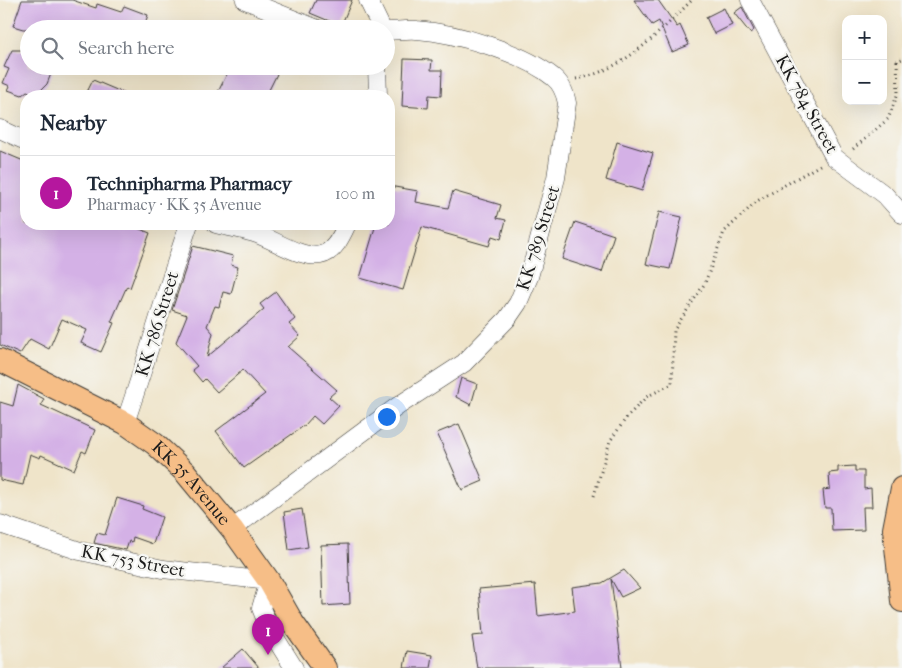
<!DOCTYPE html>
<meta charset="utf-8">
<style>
body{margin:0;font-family:"IM FELL French Canon",serif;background:#f2f2f3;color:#1f2937}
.controls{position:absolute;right:15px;top:15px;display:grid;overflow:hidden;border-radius:10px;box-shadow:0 5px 20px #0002}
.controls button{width:45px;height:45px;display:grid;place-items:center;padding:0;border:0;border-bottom:1px solid #e0e1e3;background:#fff;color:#1f2937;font:25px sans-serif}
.you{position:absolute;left:386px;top:416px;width:18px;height:18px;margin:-12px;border:4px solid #fff;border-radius:50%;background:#1a73e8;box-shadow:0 0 0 8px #1a73e833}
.badge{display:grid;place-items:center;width:32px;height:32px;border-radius:50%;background:#b5179e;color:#fff;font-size:16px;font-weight:700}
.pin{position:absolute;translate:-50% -41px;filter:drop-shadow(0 1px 2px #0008)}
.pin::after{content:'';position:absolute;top:26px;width:18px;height:15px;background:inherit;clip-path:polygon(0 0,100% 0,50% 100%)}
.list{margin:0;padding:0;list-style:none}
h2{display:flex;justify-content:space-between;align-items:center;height:65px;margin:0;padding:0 20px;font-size:21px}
h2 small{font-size:16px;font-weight:400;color:#747a83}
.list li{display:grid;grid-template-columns:32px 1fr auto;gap:15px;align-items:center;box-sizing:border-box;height:75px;padding:0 20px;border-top:1px solid #e0e1e3}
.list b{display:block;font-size:19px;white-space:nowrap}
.list p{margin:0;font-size:16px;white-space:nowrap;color:#747a83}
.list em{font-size:16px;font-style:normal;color:#747a83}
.icon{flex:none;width:28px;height:28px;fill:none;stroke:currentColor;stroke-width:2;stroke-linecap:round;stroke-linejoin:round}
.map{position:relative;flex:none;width:902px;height:668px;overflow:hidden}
.search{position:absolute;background:#fff;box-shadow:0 5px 20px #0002;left:20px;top:20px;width:375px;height:55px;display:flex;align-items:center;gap:12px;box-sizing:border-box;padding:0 18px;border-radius:28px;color:#747a83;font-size:19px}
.panel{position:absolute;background:#fff;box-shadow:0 5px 20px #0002;left:20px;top:90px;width:375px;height:140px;border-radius:20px}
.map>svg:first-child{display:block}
.building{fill:#d4b1e6}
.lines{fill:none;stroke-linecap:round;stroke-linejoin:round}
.minor-casing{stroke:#3c3a36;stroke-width:19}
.major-casing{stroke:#3c3a36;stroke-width:24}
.path{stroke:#3c3a36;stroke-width:3;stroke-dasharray:1 4;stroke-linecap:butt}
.minor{stroke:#fff;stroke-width:18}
.major{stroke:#f6be87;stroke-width:22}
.labels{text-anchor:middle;stroke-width:4.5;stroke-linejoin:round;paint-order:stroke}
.street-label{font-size:18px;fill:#1c1c1c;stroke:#f6f6f2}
</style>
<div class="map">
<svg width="902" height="668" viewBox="0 0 902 668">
<rect width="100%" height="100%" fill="#f6f6f2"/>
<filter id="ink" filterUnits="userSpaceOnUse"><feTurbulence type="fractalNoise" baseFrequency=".02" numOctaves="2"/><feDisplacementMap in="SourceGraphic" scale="10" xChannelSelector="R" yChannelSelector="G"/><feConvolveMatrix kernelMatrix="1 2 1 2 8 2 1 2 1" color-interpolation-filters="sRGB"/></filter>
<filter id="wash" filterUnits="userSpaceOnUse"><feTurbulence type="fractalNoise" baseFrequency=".0096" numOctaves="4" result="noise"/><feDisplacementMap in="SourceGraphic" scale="20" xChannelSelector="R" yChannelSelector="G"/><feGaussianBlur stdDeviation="1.12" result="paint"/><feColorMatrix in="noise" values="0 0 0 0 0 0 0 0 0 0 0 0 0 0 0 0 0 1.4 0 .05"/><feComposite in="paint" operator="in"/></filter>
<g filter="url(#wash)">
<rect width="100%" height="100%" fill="#efe4c9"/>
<g id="blocks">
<!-- building -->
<path class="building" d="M22 0H72L96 8 97 4 121 12 124 6 148 15 143 29H73L60 24 58 29H23L13 26Z
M316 0H352L341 26 310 13Z
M634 0H658L677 27 680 25 689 45 672 52 659 21 652 25Z
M742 7 754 30 750 33 734 13Z
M724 8 732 25 714 34 706 17Z
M12 50H29V66H54L47 84 36 95 27 91 22 95 8 90 10 86 3 83 9 69 4 67Z
M404 59 432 60 431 70H442L441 96 429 95 428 108 402 106Z
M231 66H272L270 71 277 74 266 96H216Z
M93 80 131 96H85Z
M617 142 653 153 642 191 606 180Z
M0 151 26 162V224H127L150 233 130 288 127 286 111 322 114 323 101 352 81 343 87 330 62 319 49 349 30 339 20 354 0 345Z
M389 186 418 191 416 202 448 208 453 191 501 205 497 218 506 220 501 239 492 236 489 246 422 227 403 290 360 278 376 224H389Z
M659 212 682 217 670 269 646 264Z
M575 222 614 235 602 272 562 259Z
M193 246 233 256 231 265 238 267 231 294 223 292 219 307 215 306 207 326 213 333 207 357 264 309 260 304 276 292 295 319 289 324 300 336 288 347 337 390 329 397 339 406 322 424 313 416 305 425 244 468 216 431 265 394 243 370 217 392 205 379 202 382 192 370 197 366 176 342 187 315 172 310Z
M461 378 477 384 471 405 456 397Z
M18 385 44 399 41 405 95 430 86 453 82 451 74 470 41 455 40 458 30 454 23 485 0 480V402L13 406Z
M459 424 483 481 462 490 437 433Z
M855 466V471H864V489L871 488 872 507H863L864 530 832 531 831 508H825L823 490 830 489 829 473 838 472V467Z
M117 498 143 506 142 509 162 517 153 544 133 537 132 542 129 541 126 550 94 543 97 533 105 535Z
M302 509 308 547 289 550 284 512Z
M348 544 350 604 323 606 321 545Z
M624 570 640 588 621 597 611 579 622 668H477L472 636 483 635 479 589 535 584 538 616 575 611 572 587 602 583Z
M243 649 259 668H221Z
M407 651 432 655 430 668H404Z"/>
</g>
</g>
<g filter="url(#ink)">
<use href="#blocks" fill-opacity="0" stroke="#3c3a36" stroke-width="1"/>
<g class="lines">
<defs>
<path id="minor" d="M245 0 318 29
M368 0 382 29
M750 0 834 157 885 195 902 214
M377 66 378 96
M0 129 26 141
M216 224C228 227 241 229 254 233 272 238 300 259 320 255 334 253 342 235 347 224
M125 423C148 357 166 290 189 224
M0 524 80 551 163 569 269 581 261 608 269 628 294 668
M232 529 398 406 464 363 507 319 518 303 529 277 542 229 556 178 567 103C565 93 561 83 553 77 522 52 456 33 417 30 407 29 396 31 386 31"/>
<g id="major">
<path id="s1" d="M0 360 125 423 155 444 185 472 232 529 269 581 293 623 325 668"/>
<path d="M902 488 894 529 902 601"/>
</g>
</defs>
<!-- minor casing -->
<use href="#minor" class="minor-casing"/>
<!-- major casing -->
<use href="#major" class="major-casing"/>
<!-- path -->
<path class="path" d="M576 79C623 71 659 33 692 0
M853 149 888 119 898 93 897 61 902 59
M594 496 610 441 627 417 646 397 672 384 674 330 705 283 724 232 757 201 820 165"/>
<!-- minor -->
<use href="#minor" class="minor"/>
<!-- major -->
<use href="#major" class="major"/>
</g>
</g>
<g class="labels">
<!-- street labels -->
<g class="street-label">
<text transform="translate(807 104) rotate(61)" y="6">KK 784 Street</text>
<text transform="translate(538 238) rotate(-73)" y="6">KK 789 Street</text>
<text transform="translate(157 324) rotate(-73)" y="6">KK 786 Street</text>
<text dy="6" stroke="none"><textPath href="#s1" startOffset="230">KK 35 Avenue</textPath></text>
<text transform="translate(133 561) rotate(11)" y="6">KK 753 Street</text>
</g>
</g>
</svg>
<div class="controls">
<button>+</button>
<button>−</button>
</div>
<div class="you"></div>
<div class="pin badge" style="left:268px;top:655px">1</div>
<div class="search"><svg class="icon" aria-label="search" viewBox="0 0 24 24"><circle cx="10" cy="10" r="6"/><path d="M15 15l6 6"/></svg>Search here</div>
<section class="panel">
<h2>Nearby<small></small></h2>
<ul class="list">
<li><span class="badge">1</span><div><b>Technipharma Pharmacy</b><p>Pharmacy · KK 35 Avenue</p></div><em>100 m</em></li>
</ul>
</section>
</div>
